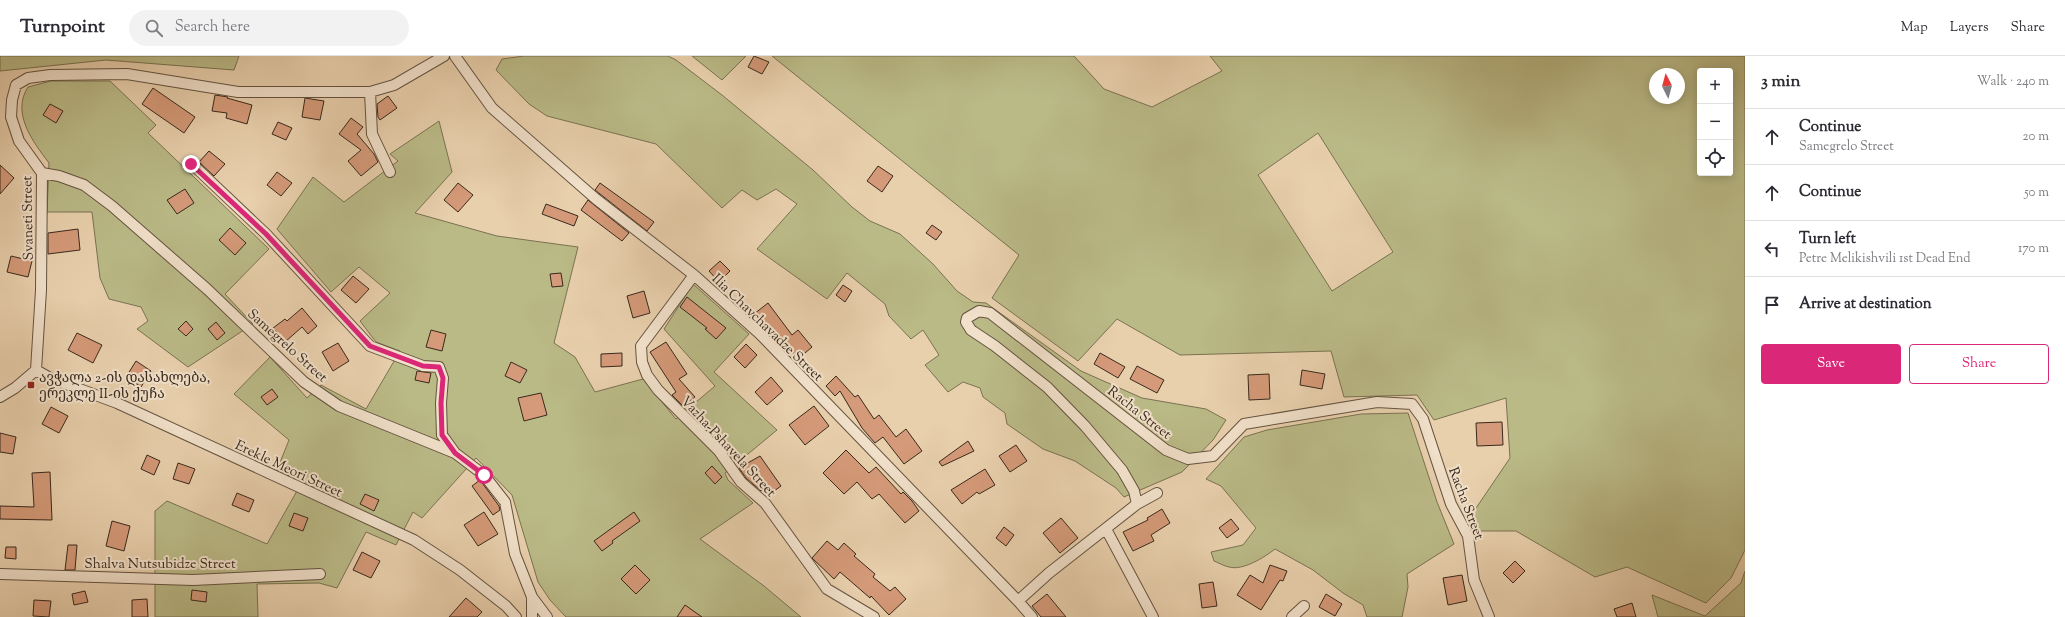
<!DOCTYPE html>
<meta charset="utf-8">
<style>
body{margin:0;font-family:"Sorts Mill Goudy","Noto Serif Georgian",serif;background:#f2f2f3;color:#2b2b33}
.controls{position:absolute;right:12px;top:12px;display:grid;overflow:hidden;border-radius:4px;box-shadow:0 2px 10px #0003}
.controls button{width:36px;height:36px;display:grid;place-items:center;padding:0;border:0;border-bottom:1px solid #e1e1e2;background:#fff;color:#2b2b33;font:20px sans-serif}
.compass{position:absolute;left:1649px;top:12px;width:36px;height:36px;border-radius:50%;background:#fff;box-shadow:0 2px 10px #0003;rotate:354deg}
.stop{position:absolute;width:12px;height:12px;margin:-9px;border:3px solid #db2777;border-radius:50%;background:#fff}
.stop.end{background:#db2777;border-color:#fff;box-shadow:0 1px 4px #0008}
.list{margin:0;padding:0;list-style:none}
h2{display:flex;justify-content:space-between;align-items:center;height:52px;margin:0;padding:0 16px;font-size:17px}
h2 small{font-size:13px;font-weight:400;color:#7c7c81}
.list li{display:grid;grid-template-columns:26px 1fr auto;gap:12px;align-items:center;box-sizing:border-box;height:56px;padding:0 16px;border-top:1px solid #e1e1e2}
.list b{display:block;font-size:15px;white-space:nowrap}
.list p{margin:0;font-size:13px;white-space:nowrap;color:#7c7c81}
.list em{font-size:13px;font-style:normal;color:#7c7c81}
.actions{display:flex;gap:8px;padding:12px 16px}
.actions a{flex:1;padding:9px 0;border:1px solid #db2777;border-radius:4px;text-align:center;font-size:14px;color:#db2777}
.actions .main{background:#db2777;color:#fff}
.icon{flex:none;width:22px;height:22px;fill:none;stroke:currentColor;stroke-width:2;stroke-linecap:round;stroke-linejoin:round}
.map{position:relative;flex:none;width:1745px;height:561px;overflow:hidden}
header{display:flex;align-items:center;gap:24px;box-sizing:border-box;height:56px;padding:0 20px;background:#fff;border-bottom:1px solid #e1e1e2}
header strong{font-size:19px}
nav{display:flex;gap:22px;margin-inline-start:auto;font-size:14px}
.search{width:280px;height:36px;background:#f2f2f3;display:flex;align-items:center;gap:10px;box-sizing:border-box;padding:0 14px;border-radius:22px;color:#7c7c81;font-size:15px}
main{display:flex}
aside{flex:1;background:#fff}
.map>svg:first-child{display:block}
.green{fill:#baba87;stroke:#7a7252;fill-rule:evenodd}
.building{fill:#d59a79;stroke:#39291c}
.lines{fill:none;stroke-linecap:round;stroke-linejoin:round}
.minor-casing{stroke:#655340;stroke-width:12}
.minor{stroke:#f1e0ca;stroke-width:10}
.route{stroke:#db2777;stroke-width:5}
.poi-dot{fill:#8f2418;stroke:#f1e0ca;stroke-width:1.5}
.labels{text-anchor:middle;stroke-width:4;stroke-linejoin:round;paint-order:stroke}
.street-label{font-size:14px;fill:#39291c;stroke:#f1e0ca}
.poi-label{font-size:14px;fill:#39291c;stroke:#f1e0ca;text-anchor:start}
</style>
<header>
<strong>Turnpoint</strong>
<div class="search"><svg class="icon" aria-label="search" viewBox="0 0 24 24"><circle cx="10" cy="10" r="6"/><path d="M15 15l6 6"/></svg>Search here</div>
<nav><a>Map</a><a>Layers</a><a>Share</a></nav>
</header>
<main>
<div class="map">
<svg width="1745" height="561" viewBox="0 0 1745 561">
<rect width="100%" height="100%" fill="#e9d0ad"/>
<filter id="stains"><feTurbulence type="fractalNoise" baseFrequency=".005" numOctaves="4"/><feColorMatrix values="0 0 0 0 .2 0 0 0 0 .09 0 0 0 0 .02 0 0 0 .5 -.17"/></filter>
<radialGradient id="worn" r=".72"><stop offset=".6" stop-color="#630" stop-opacity="0"/><stop offset="1" stop-color="#630" stop-opacity=".3"/></radialGradient>
<!-- green -->
<path class="green" d="M0 0H239L234 14 106 4 0 15Z
M524 0H668L676 4 722 39 813 114 852 151 870 165 900 178 933 208 957 235 973 246 986 247 1081 315 1142 342 1206 353 1226 364 1213 384 1182 416 1124 441 1116 432 1075 405 1043 393 1007 368 1005 357 983 341 980 332 963 326 948 336 925 309 939 299 923 274 911 283 889 260 885 248 847 217 827 243 757 193 797 148 776 133 757 144 742 134 722 152 656 88 547 60 529 48 496 14 502 3Z
M692 0H746L722 24Z
M772 0H1074L1104 33 1152 51 1222 15 1210 0H1745V494L1731 522 1706 547 1627 511 1595 521 1516 475H1479L1472 458 1510 402 1506 342 1434 364 1417 339 1344 341 1331 295 1180 299 1117 263 1078 305 992 242 1019 199ZM1700 15H1730V117H1700ZM1655 18H1679V42H1655ZM1318 77 1393 196 1332 235 1258 119Z
M51 25H110L156 69 148 77 269 193 225 238 253 268 188 311 137 273 148 265 141 251 109 243 100 222 92 156H47L49 107C33 86 11 57 28 31Z
M439 65 452 116 415 157 497 180 578 191 554 287 575 301 595 336 643 323 676 363 715 330 664 273 693 228 749 278 714 316 777 374 725 417 728 424 753 447 700 483 764 530 801 561H566L550 544 538 526 512 439 476 402 422 462 413 456 396 489 366 476 337 532 319 527 257 528 258 561H155V455L167 445 267 488 302 426 277 414 289 384 234 338 270 301 307 342 321 329 366 353 400 295 376 286 360 265 390 237 359 211 331 236 277 173 313 121 344 146 398 105 390 98Z
M1408 357 1437 446 1454 488 1407 518 1408 531 1402 561H1367L1363 549 1343 537 1313 514 1275 493C1265 501 1243 515 1229 511 1224 510 1219 507 1214 505L1211 496 1243 489 1256 472 1221 430 1206 423 1244 381 1267 374 1361 358Z
M1745 515V561H1658L1652 539 1705 560 1741 527Z"/>
<!-- building -->
<path class="building" d="M754 0 769 6 762 18 748 11Z
M153 32 195 61 184 77 142 48Z
M215 39 228 41 227 42 252 49 247 68 226 62 227 57 212 55Z
M388 40 397 52 380 64 378 61 377 48Z
M305 42 324 45 320 64 302 61Z
M50 48 63 55 56 67 43 59Z
M351 62 363 71 357 78 374 98 378 106 361 120 348 105 361 94 339 78Z
M278 66 292 72 286 84 272 78Z
M209 95 225 108 214 120 199 106Z
M0 109 14 122 0 138Z
M878 110 893 120 882 136 867 125Z
M277 116 292 127 281 140 267 129Z
M458 127 473 139 458 156 444 144Z
M600 127 654 166 647 175 595 134Z
M185 133 194 147 177 158 167 144Z
M588 144 629 177 622 185 581 154Z
M546 148 578 160 574 170 542 158Z
M932 169 942 176 936 184 926 177Z
M230 172 246 187 235 199 219 184Z
M78 173 80 194 48 198V177Z
M11 200 32 205 28 221 7 216Z
M720 205 730 215 719 226 709 215Z
M561 217 563 230 552 231 550 218Z
M353 220 369 233 356 247 341 234Z
M843 229 852 235 845 246 836 239Z
M644 235 650 257 633 262 627 240Z
M687 241 726 272 716 283 705 273 707 272 680 251Z
M768 247 792 279 798 274 812 291 798 303 772 272 768 276 754 258Z
M302 252 317 270 308 278 302 271 285 286 273 272 285 263 287 265Z
M186 265 193 273 186 280 178 273Z
M216 266 225 277 217 284 208 273Z
M431 274 446 278 442 295 426 291Z
M77 277 102 289 93 307 68 294Z
M666 286 687 318 679 323 695 341 684 351 672 339 676 336 650 296Z
M338 287 349 305 333 315 322 296Z
M746 288 757 299 745 312 734 301Z
M622 297V310L601 311V298Z
M1100 297 1125 311 1118 322 1094 308Z
M136 305 151 315 141 331 126 321Z
M511 306 527 314 520 327 505 320Z
M1137 310 1164 324 1157 337 1130 323Z
M1302 314 1325 318 1322 333 1300 329Z
M417 315 431 317 429 327 415 324Z
M1269 318 1270 343 1249 344 1248 319Z
M836 320 855 341 858 339 874 363 879 359 896 381 906 373 922 395 904 408 883 381 875 387 862 372 840 335 835 340 826 330Z
M771 321 783 335 767 349 755 336Z
M272 333 278 341 267 349 261 341Z
M541 337 547 359 524 365 518 342Z
M814 350 829 370 805 389 789 369Z
M51 351 68 360 59 377 42 368Z
M1502 366 1503 389 1477 390 1476 367Z
M0 377 16 381 13 398 0 396Z
M968 385 974 395 942 410 939 406Z
M1016 389 1027 405 1010 416 999 400Z
M846 394 869 417 876 411 901 438 903 436 912 445 919 455 905 467 879 438 872 443 857 426 844 438 823 417Z
M147 399 160 405 154 419 141 413Z
M760 400 781 430 770 438 765 432 761 435 746 422 739 412Z
M178 407 195 413 189 428 173 423Z
M712 410 722 421 715 428 705 417Z
M985 413 995 429 979 438 977 436 962 448 951 434Z
M50 416 52 464 0 463V450L34 451 32 417Z
M480 424 499 450 500 454 493 459 472 430Z
M237 437 254 444 249 456 232 449Z
M365 438 379 444 374 455 360 448Z
M1162 453 1170 467 1151 479 1154 485 1133 495 1123 476 1148 464 1147 462Z
M484 456 498 478 478 490 464 469Z
M634 456 640 465 612 485 613 487 602 495 594 485Z
M294 457 308 462 303 475 289 470Z
M1061 462 1078 482 1060 497 1043 477Z
M1231 463 1239 473 1227 482 1219 472Z
M112 465 130 470 124 495 106 490Z
M1004 471 1014 479 1006 490 996 482Z
M827 485 838 494 844 487 856 498 854 500 875 518 873 521 890 535 895 531 906 543 889 559 871 540 870 542 840 516 834 523 812 502Z
M68 489H77L75 514H65Z
M6 491H16V503L5 502Z
M362 496 380 505 371 522 353 514Z
M1515 505 1525 515 1513 527 1503 517Z
M635 509 650 524 636 538 621 523Z
M1270 509 1287 515 1283 525 1280 524 1261 554 1237 539 1250 519 1263 527Z
M1462 519 1467 545 1448 549 1443 522Z
M1213 526 1217 550 1202 552 1199 528Z
M192 534 207 536 206 546 191 544Z
M85 535 88 546 74 549 72 538Z
M1047 538 1066 561H1041L1032 550Z
M1326 538 1342 548 1335 560 1319 551Z
M466 542 482 556 477 561H449Z
M147 543 148 561H132V544Z
M34 544 51 545 49 561 33 560Z
M1632 547 1636 561H1617L1614 553Z
M685 549 702 561H677Z"/>
<g class="lines">
<defs>
<path id="minor" d="M455 0 492 52 596 143 694 219 760 278 1018 545 1032 561
M370 36 372 78 390 116
M191 107 266 178 370 290 423 310 439 311 443 322 441 347 442 379 455 397
M42 117 59 120 84 129 112 150 207 233 304 326 339 350 455 397 484 419 505 446 515 498 532 541 547 561
M694 219 641 290 642 306 647 319 658 334 719 395 741 426 765 447 827 533 874 561
M36 314 50 322 117 347 414 484 460 514 506 550 516 561
M0 341 15 332 36 314 41 234 42 117 19 85 11 61 12 44 16 29 28 22 50 19 127 18 238 36H370L394 29 444 0
M1137 448 1134 435 1122 414 1085 370 1047 331 995 290 971 274 966 266 967 262 979 255 990 257 1166 394 1188 403 1213 400 1244 368 1377 346 1412 348 1423 363 1451 448 1468 480 1474 524 1489 561
M1106 473 1153 561
M0 518 193 524 320 518
M1018 545 1049 517 1137 448 1157 437
M532 561V541
M1292 561 1304 550"/>
</defs>
<!-- minor casing -->
<use href="#minor" class="minor-casing"/>
<!-- minor -->
<use href="#minor" class="minor"/>
</g>
<g class="lines">
<!-- route -->
<path class="route" d="M191 108 266 178 370 290 423 310 439 311 443 322 441 347 442 379 455 397 484 419"/>
</g>
<!-- markers -->
<rect class="poi-dot" x="27" y="325" width="8" height="8" rx="2"/>
<g class="labels">
<!-- street labels -->
<g class="street-label">
<text transform="translate(27 162) rotate(-91)" y="5">Svaneti Street</text>
<text transform="translate(768 271) rotate(44)" y="5">Ilia Chavchavadze Street</text>
<text transform="translate(288 289) rotate(42)" y="5">Samegrelo Street</text>
<text transform="translate(1140 356) rotate(38)" y="5">Racha Street</text>
<text transform="translate(729 390) rotate(47)" y="5">Vazha-Pshavela Street</text>
<text transform="translate(289 412) rotate(25)" y="5">Erekle Meori Street</text>
<text transform="translate(1467 447) rotate(69)" y="5">Racha Street</text>
<text x="160" y="512">Shalva Nutsubidze Street</text>
</g>
<!-- poi labels -->
<g class="poi-label">
<text x="39" y="326">ავჭალა 2-ის დასახლება,<tspan x="39" dy="16">ერეკლე II-ის ქუჩა</tspan></text>
</g>
</g>
<rect width="100%" height="100%" filter="url(#stains)"/>
<rect width="100%" height="100%" fill="url(#worn)"/>
</svg>
<div class="controls">
<button>+</button>
<button>−</button>
<button><svg class="icon" aria-label="locate" viewBox="0 0 24 24"><circle cx="12" cy="12" r="6"/><path d="M12 2v4M12 18v4M2 12h4M18 12h4"/></svg></button>
</div>
<svg class="compass" viewBox="-18 -18 36 36"><path d="M0-13l5 13h-10z" fill="#e53935"/><path d="M0 13l5-13h-10z" fill="#7c7c81"/></svg>
<div class="stop" style="left:484px;top:419px"></div>
<div class="stop end" style="left:191px;top:108px"></div>
</div>
<aside>
<h2>3 min<small>Walk · 240 m</small></h2>
<ul class="list">
<li><svg class="icon" aria-label="ahead" viewBox="0 0 24 24"><path d="M12 20V5M6 11l6-6 6 6"/></svg><div><b>Continue</b><p>Samegrelo Street</p></div><em>20 m</em></li>
<li><svg class="icon" aria-label="ahead" viewBox="0 0 24 24"><path d="M12 20V5M6 11l6-6 6 6"/></svg><div><b>Continue</b></div><em>50 m</em></li>
<li><svg class="icon" aria-label="left" viewBox="0 0 24 24"><path d="M17 20v-9H6M10 6l-5 5 5 5"/></svg><div><b>Turn left</b><p>Petre Melikishvili 1st Dead End</p></div><em>170 m</em></li>
<li><svg class="icon" aria-label="arrive" viewBox="0 0 24 24"><path d="M6 21V4h12l-3 4 3 4H6"/></svg><div><b>Arrive at destination</b></div></li>
</ul>
<div class="actions"><a class="main">Save</a><a>Share</a></div>
</aside>
</main>
